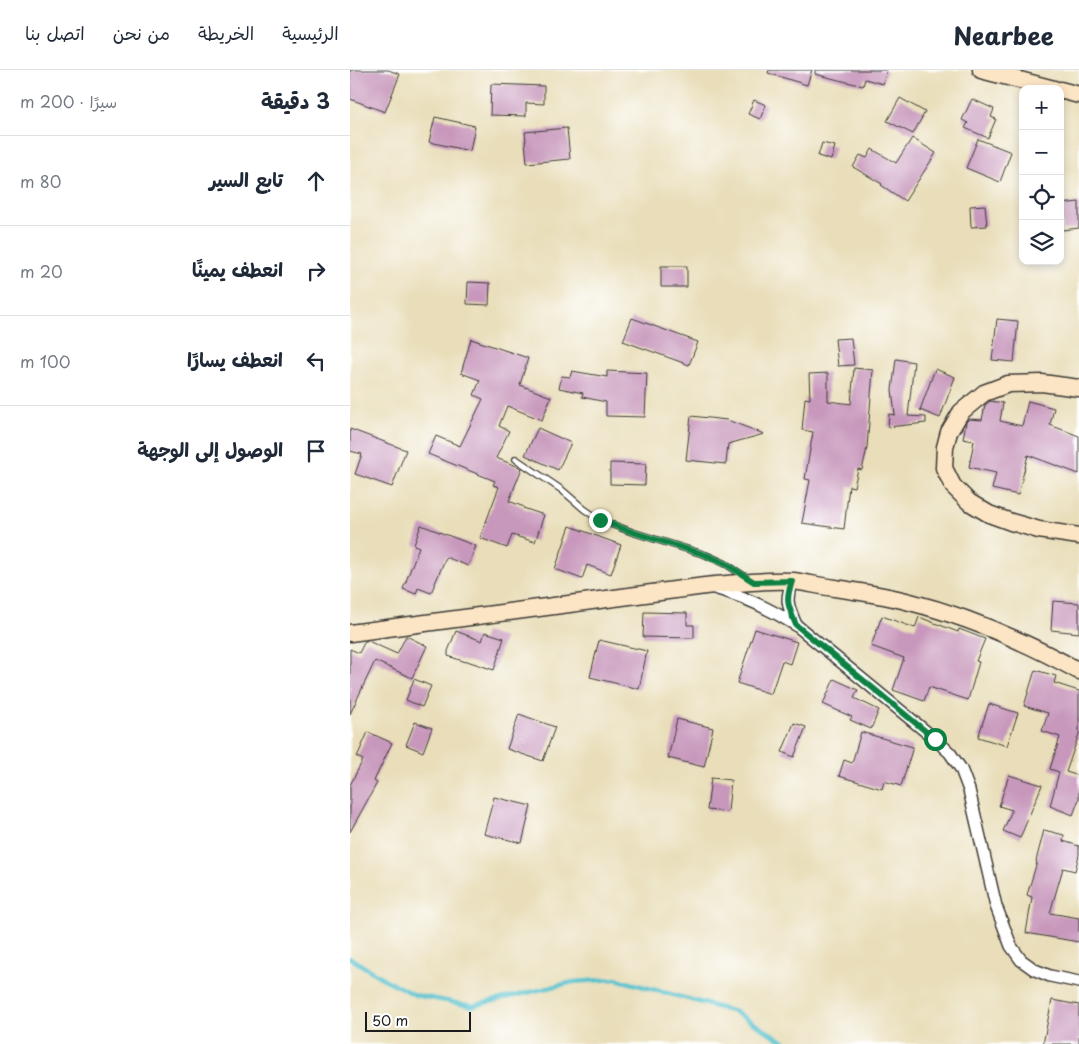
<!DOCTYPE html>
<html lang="ar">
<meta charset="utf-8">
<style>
body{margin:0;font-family:"Playpen Sans","Playpen Sans Arabic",sans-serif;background:#f2f2f3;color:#1f2937;direction:rtl}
.controls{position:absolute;right:15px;top:15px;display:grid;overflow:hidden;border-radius:10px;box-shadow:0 2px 8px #0003}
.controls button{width:45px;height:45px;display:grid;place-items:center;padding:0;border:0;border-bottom:1px solid #e0e1e3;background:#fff;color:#1f2937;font:25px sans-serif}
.scale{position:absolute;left:15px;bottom:12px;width:106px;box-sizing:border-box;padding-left:5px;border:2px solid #1c1c1c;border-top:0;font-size:14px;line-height:18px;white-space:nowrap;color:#1c1c1c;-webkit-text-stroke:4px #fff;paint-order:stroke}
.stop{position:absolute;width:15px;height:15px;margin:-11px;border:4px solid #0b8043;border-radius:50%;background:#fff}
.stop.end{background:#0b8043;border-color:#fff;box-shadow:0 1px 5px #0008}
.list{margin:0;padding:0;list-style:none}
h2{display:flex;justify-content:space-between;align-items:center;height:65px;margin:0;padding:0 20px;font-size:21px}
h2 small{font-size:16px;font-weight:400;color:#747a83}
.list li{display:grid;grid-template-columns:32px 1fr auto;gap:15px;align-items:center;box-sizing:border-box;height:90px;padding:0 20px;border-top:1px solid #e0e1e3}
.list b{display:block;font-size:19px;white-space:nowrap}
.list em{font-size:16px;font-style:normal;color:#747a83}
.icon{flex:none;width:28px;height:28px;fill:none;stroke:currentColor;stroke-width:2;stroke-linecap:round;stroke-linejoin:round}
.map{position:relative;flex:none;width:729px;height:974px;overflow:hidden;direction:ltr}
header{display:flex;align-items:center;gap:30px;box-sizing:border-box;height:70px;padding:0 25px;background:#fff;border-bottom:1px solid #e0e1e3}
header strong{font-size:24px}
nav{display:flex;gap:28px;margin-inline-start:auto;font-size:18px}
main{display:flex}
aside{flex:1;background:#fff}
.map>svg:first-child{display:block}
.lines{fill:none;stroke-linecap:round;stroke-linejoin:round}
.stream{stroke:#53c0cc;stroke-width:4.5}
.building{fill:#c898bc}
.lane-casing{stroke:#3b3934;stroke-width:8}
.street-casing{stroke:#3b3934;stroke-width:14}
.secondary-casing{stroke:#3b3934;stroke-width:19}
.lane{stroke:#fff;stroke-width:5.5}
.street{stroke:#fff;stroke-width:11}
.secondary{stroke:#fce5c4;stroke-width:16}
.route{stroke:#0b8043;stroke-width:6}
</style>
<header>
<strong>Nearbee</strong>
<nav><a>الرئيسية</a><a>الخريطة</a><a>من نحن</a><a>اتصل بنا</a></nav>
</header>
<main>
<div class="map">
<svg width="729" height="974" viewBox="0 0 729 974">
<rect width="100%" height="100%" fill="#fff"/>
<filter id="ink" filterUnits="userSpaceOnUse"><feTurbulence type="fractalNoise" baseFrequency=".02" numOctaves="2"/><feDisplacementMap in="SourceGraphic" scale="10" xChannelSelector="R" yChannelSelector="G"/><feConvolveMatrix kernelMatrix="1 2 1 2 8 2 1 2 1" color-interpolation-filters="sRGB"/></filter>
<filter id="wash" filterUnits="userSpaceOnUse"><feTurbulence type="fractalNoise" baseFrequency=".0096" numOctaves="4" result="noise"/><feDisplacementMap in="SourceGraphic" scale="20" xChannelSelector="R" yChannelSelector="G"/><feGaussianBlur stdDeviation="1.12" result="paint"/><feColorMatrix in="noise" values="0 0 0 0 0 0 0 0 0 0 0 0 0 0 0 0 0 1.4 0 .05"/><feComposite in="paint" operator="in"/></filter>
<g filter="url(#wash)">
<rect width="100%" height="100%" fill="#e9deb9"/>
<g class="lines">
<!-- stream -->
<path class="stream" d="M0 888 34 909 65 925 122 936 223 912 266 909 385 942 438 974"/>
</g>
<g id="blocks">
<!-- building -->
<path class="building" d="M0 0H38L50 4 35 42 0 29Z
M419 0H462L457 15 418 3Z
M465 0H537L533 14 515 9 513 16 465 4Z
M141 14 194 16V34L176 33V46L140 45Z
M550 28 575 42 563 64 537 51Z
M622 29 644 39 641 47 646 49 638 68 615 58 618 53 612 50Z
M404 30 416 35 410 49 398 44Z
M85 47 125 56 120 81 79 72Z
M217 58 220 89 177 93 175 71H176L175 62Z
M562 68 586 83 555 131 531 115 532 114 503 97 510 85 517 88 522 79 546 93Z
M628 69 661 82 650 112 616 98Z
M472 73 485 76 481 90 468 86Z
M729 132V158L713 160 711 134Z
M635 135 637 156 621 157 620 136Z
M311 196H337V217H311Z
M118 212 140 213 139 235 117 234Z
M282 248 348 272 339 295 273 271Z
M647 249 668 251 664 292 642 290Z
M501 268 504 295 488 296 485 269Z
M121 269 178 288 170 315 201 327 192 350 157 336 149 356 159 361 146 388 172 398 159 431 174 437 173 438 194 445 185 472 162 465 157 478 130 468 149 417 143 415 145 411 78 384 86 366 110 376 133 329 124 325 130 310 111 303Z
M546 289 564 292 558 346 576 347V353L538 357 539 344 545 345 542 320Z
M504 298 523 300 517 378 512 400 508 399 504 417 499 416 494 459 452 453 460 410 455 409 463 362 452 360 455 328 460 329 459 304 478 303V331L501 334Z
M585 299 605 307 590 348 570 340Z
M222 301 257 307V301L297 303 295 347 256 346V332L232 327 233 323 209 318 212 306 220 307Z
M640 331 653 333 650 351 672 356 678 331 704 338 700 355 729 366V404L678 385 668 425 642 419 646 403 619 397 624 371 613 369 616 352 619 349 632 350 635 335Z
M341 346 377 350 414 364 378 374 376 394 336 390Z
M188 358 221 373 208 400 175 385Z
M0 359 56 380 42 417 5 404 12 384 0 381Z
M260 393 296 394 295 415 260 414Z
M71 455 126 476 118 496 96 487 81 523 68 518 66 524 53 519 69 477 64 475Z
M220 456 271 475 261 504 237 495 232 509 205 499Z
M703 531 729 533V563L701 560Z
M294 542 337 543V555H344V568L293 567Z
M532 546 565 558 569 547 608 562 609 559 635 569 626 591 629 592 618 630 579 617 574 631 543 620 554 588 521 576Z
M405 559 447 572 440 594 432 591 421 624 387 613Z
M106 561 132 571 135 562 154 568 144 600 117 591 116 592 98 586V581Z
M56 566 77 576 62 608 25 591 0 644V579L9 583 15 571H18L47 584Z
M249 570 297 581 289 619 240 607Z
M685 600 706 606 704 613 729 621V664L716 702 729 706V729L723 745 700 736 709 702 700 699 710 667 692 661 698 643 674 636Z
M64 609 81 616 72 637 56 630Z
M484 609 508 620 504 628 529 640 521 659 500 650 502 647 473 634Z
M639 634 668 643 657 676 628 667Z
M169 644 205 657 193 691 157 679Z
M327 649 363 658 354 697 318 688Z
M65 652 82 658 73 682 56 675Z
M444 653 456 657 444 687 432 682Z
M18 662 42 673 24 711 27 713 0 762V715L13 690 7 687Z
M511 662 563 677 551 716 534 711 532 719 489 706 494 690 502 693Z
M659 705 692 715 670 768 653 761 662 740 649 736Z
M361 708 381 710 378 742 357 740Z
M144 727 181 736 172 773 134 764Z
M694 760 714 765 713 771 729 776V785L725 801 713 798 700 843 729 848V872L676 863 682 827 677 825 687 792 686 791Z
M702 930 729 935V974H693Z"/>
</g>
</g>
<g filter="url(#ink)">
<use href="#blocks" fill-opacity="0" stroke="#3b3934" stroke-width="1"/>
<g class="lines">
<defs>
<path id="lane" d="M166 389 212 420 234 439 250 450 282 462 356 485 376 494 397 508"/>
<path id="street" d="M442 511C435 532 438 535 446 555L585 669 600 683 611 699 619 720 646 836 661 876 671 890 685 900 700 906 729 912
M364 518C394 526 420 539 446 555"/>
<path id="secondary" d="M631 0 704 19
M710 20 729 25
M729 318 692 313 658 314 634 323 611 342 599 362 595 377 594 398 603 416 619 432 639 444 661 452 689 460 729 466
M0 563 355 516C383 514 416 509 443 511 457 513 471 516 485 518 510 522 535 525 560 532 619 547 676 572 729 601"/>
</defs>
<!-- lane casing -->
<use href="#lane" class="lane-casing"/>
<!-- street casing -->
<use href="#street" class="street-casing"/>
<!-- secondary casing -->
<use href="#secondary" class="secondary-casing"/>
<!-- lane -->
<use href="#lane" class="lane"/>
<!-- street -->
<use href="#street" class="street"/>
<!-- secondary -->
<use href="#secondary" class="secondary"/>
</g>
</g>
<g class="lines" filter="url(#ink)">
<!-- route -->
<path class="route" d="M250 450 282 462 356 485 376 494 404 512 442 511C435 532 438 535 446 555L585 669"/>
</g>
</svg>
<div class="controls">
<button>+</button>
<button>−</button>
<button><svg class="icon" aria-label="locate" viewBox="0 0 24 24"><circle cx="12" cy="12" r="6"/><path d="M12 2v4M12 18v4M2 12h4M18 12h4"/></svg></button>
<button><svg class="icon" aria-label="layers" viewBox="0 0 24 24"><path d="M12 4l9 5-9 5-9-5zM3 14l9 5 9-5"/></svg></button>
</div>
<div class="scale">50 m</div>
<div class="stop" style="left:585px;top:669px"></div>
<div class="stop end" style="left:250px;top:450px"></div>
</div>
<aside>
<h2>3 دقيقة<small>سيرًا · 200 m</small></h2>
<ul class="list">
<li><svg class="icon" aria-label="ahead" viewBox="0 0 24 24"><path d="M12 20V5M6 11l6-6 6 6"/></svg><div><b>تابع السير</b></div><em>80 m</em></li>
<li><svg class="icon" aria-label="right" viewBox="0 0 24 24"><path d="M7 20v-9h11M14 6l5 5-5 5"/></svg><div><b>انعطف يمينًا</b></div><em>20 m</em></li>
<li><svg class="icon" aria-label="left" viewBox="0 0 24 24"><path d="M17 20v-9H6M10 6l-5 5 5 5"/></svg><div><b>انعطف يسارًا</b></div><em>100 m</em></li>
<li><svg class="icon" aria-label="arrive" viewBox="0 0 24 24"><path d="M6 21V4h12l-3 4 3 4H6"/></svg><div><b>الوصول إلى الوجهة</b></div></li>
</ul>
</aside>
</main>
